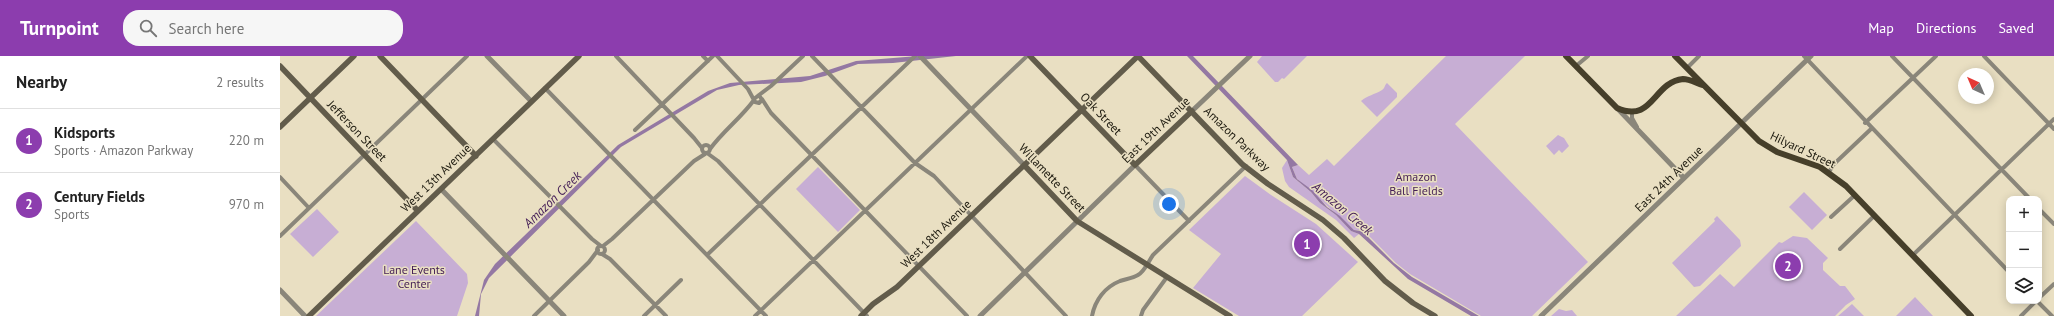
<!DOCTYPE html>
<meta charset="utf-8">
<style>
body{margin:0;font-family:"PT Sans",sans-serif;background:#f6f6f6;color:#222}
.controls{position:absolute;right:12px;bottom:12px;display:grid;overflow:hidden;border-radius:8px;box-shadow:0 2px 10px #0003}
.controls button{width:36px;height:36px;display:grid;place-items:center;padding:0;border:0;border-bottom:1px solid #e0e0e0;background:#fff;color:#222;font:20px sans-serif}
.compass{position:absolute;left:1678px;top:12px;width:36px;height:36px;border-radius:50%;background:#fff;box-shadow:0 2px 10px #0003;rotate:316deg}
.you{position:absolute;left:889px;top:148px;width:14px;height:14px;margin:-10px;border:3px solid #fff;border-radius:50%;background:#1a73e8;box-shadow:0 0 0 6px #1a73e833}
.badge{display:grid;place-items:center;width:26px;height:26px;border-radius:50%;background:#8c3dae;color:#fff;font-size:13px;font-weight:700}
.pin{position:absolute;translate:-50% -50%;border:2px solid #fff;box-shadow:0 1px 4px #0006}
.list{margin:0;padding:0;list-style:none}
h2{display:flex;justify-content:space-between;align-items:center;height:52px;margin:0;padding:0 16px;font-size:17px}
h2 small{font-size:13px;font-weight:400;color:#767676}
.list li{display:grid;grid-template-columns:26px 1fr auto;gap:12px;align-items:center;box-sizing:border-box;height:64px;padding:0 16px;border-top:1px solid #e0e0e0}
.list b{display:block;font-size:15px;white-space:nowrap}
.list p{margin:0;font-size:13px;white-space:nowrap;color:#767676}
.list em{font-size:13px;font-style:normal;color:#767676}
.icon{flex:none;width:22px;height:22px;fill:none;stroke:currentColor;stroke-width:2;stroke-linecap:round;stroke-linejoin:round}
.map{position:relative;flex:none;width:1774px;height:260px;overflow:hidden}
header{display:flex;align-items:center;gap:24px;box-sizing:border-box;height:56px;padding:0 20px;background:#8c3dae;color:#fff}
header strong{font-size:19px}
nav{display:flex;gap:22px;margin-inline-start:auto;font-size:14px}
.search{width:280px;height:36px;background:#f6f6f6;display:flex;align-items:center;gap:10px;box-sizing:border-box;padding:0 14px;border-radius:16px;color:#767676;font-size:15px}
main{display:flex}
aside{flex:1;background:#fff}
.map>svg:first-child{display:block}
.green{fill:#c7aed4}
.water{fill:#9478a3}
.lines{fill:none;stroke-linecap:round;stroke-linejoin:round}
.minor{stroke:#8a867a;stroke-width:4}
.tertiary{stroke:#8a867a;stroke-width:5}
.secondary{stroke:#625c4b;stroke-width:5.5}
.primary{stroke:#463f2a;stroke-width:6}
.labels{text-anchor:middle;stroke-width:3;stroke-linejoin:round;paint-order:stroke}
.street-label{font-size:12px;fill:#1c190e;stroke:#e9dfc2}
.park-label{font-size:12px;fill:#441e55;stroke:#e9dfc2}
.water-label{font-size:13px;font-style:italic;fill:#472158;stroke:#e9dfc2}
</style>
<header>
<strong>Turnpoint</strong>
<div class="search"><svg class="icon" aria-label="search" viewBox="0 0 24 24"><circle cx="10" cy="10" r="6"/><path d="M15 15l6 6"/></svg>Search here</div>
<nav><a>Map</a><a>Directions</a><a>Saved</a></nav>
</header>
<main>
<aside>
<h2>Nearby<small>2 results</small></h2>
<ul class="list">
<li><span class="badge">1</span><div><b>Kidsports</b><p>Sports · Amazon Parkway</p></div><em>220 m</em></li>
<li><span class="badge">2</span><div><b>Century Fields</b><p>Sports</p></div><em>970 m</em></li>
</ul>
</aside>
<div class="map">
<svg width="1774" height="260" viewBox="0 0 1774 260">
<rect width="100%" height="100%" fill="#e9dfc2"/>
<!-- green -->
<path class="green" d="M982 0H1027L1004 23 1002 22 998 26H995L977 6Z
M1166 0H1245L1175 68 1308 206 1252 260H1201L1130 218 1116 207 1083 174H1074L1017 123 1012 111 1018 109 1029 119 1047 103 1054 110Z
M1107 27 1117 37V41L1097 61 1081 45C1088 39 1094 39 1102 34 1105 32 1104 30 1107 27Z
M1278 79 1284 82 1289 90 1282 97 1279 94 1274 99 1266 90Z
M1007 104 1013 121 1031 136 1040 147 1056 159 1071 175 1079 178 1074 182 1056 164 1009 131 1005 125 1002 112Z
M538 111 580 154 558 176 516 133Z
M965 120 991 139 1036 168 1078 206 1022 260H959L913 232 941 198 909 174Z
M1524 136 1547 159 1532 174 1509 151Z
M37 153 59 176 33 201 10 178Z
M1437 160 1460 184 1461 190 1420 230 1414 231 1392 207 1435 165 1434 163Z
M136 165 187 218 188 227 177 260H36Z
M1513 180 1527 182 1548 202 1543 207V214L1560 230H1565L1575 243 1566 249 1555 260H1396L1440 218 1454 231 1499 186 1502 187Z
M1635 241 1653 260H1616Z
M1572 248 1584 260H1558Z
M1279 253 1286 255 1292 254 1297 260H1271Z"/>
<!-- water -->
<path class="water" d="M638 0H676L613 7 578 8 545 20 521 26 459 29 437 34 341 91 209 222 201 238 199 260H195L204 224 215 208 338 89 428 35 450 27 530 20 576 5Z
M907 0H913L1018 109 1012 111 1017 123 1032 134 1047 151 1060 160 1074 174 1082 175 1114 207 1132 221 1199 260H1191L1128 223 1079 178 1071 175 1056 159 1040 147 1031 136 1013 121 1007 104Z"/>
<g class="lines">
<!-- minor -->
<path class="minor" d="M336 0 414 82 422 92
M423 0 428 5
M437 0 468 33 475 46 479 47 482 44 479 39 474 43
M532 0 635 107 654 120 786 260
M1524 0 1729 216
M1612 0 1750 143
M1704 0 1774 73
M1296 10 1308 0
M1407 12 1419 0
M265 32 486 260
M479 39 491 30 523 0
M482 43 491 57 687 260
M1352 57V62L1357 71
M1585 67 1656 0
M355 74 433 0
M213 83 312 183 321 190
M422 93a4 4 0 1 1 8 0a4 4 0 1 1-8 0Z
M430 93C443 75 461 62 474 44
M427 97 438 105 587 260
M855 109 909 165
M1549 116 1554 108 1591 73
M0 121 29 152
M1759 153 1774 168
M1551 161 1575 139
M0 180 187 0
M323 190 332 183 414 105 425 98
M317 194a4 4 0 1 1 8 0a4 4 0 1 1-8 0Z
M1560 193 1594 160
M322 198 330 203 386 260
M427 199 635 0
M1633 199 1774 63
M1759 242 1774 228
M1757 245 1772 260
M254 260 309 206 318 194
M364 260 401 224
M475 260 747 0
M812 260C815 244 825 231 840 225 846 223 853 222 858 219 865 215 868 206 873 199L966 110
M861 260 863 254 887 221
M1741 260 1756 245"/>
<!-- tertiary -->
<path class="tertiary" d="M207 0 251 45
M640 0 744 109
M1337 52 1404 122
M912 55 970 0
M161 133 284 260
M0 234 25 260
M700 260 855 109
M1261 260 1531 0"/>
<!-- secondary -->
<path class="secondary" d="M100 0 196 100
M750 0 855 109 912 55
M858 0 962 108 988 128 1043 164 1064 182 1105 225 1133 247 1155 260
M0 10 138 155
M0 71 74 0
M744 109 797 165 950 260
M29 260 299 0
M581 260 593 248 617 231 858 0"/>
<!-- primary -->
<path class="primary" d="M1286 0 1337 52C1373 68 1373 26 1403 23 1410 23 1416 27 1423 29
M1395 0 1479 85 1497 96 1540 111 1566 130 1691 260"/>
</g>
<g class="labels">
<!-- street labels -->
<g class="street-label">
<text transform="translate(821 58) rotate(46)" y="4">Oak Street</text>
<text transform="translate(876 74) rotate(-44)" y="4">East 19th Avenue</text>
<text transform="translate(77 75) rotate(46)" y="4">Jefferson Street</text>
<text transform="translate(957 83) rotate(44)" y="4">Amazon Parkway</text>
<text transform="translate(1523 94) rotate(25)" y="4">Hilyard Street</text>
<text transform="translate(156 122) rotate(-44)" y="4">West 13th Avenue</text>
<text transform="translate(772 122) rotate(46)" y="4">Willamette Street</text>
<text transform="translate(1389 123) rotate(-44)" y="4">East 24th Avenue</text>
<text transform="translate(656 178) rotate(-44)" y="4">West 18th Avenue</text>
</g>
<!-- park labels -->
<g class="park-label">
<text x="1136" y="125">Amazon<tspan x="1136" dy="14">Ball Fields</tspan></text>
<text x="134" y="218">Lane Events<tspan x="134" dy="14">Center</tspan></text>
</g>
<!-- water labels -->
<g class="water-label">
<text transform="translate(272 143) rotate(-44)" y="5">Amazon Creek</text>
<text transform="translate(1063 152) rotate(40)" y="5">Amazon Creek</text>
</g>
</g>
</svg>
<div class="controls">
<button>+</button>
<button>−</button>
<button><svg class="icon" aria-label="layers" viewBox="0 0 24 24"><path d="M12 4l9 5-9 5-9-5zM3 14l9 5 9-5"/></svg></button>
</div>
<svg class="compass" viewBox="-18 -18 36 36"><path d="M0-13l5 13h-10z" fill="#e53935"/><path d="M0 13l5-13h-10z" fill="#767676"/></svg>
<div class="you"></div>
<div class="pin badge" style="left:1027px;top:188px">1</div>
<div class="pin badge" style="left:1508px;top:210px">2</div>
</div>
</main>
